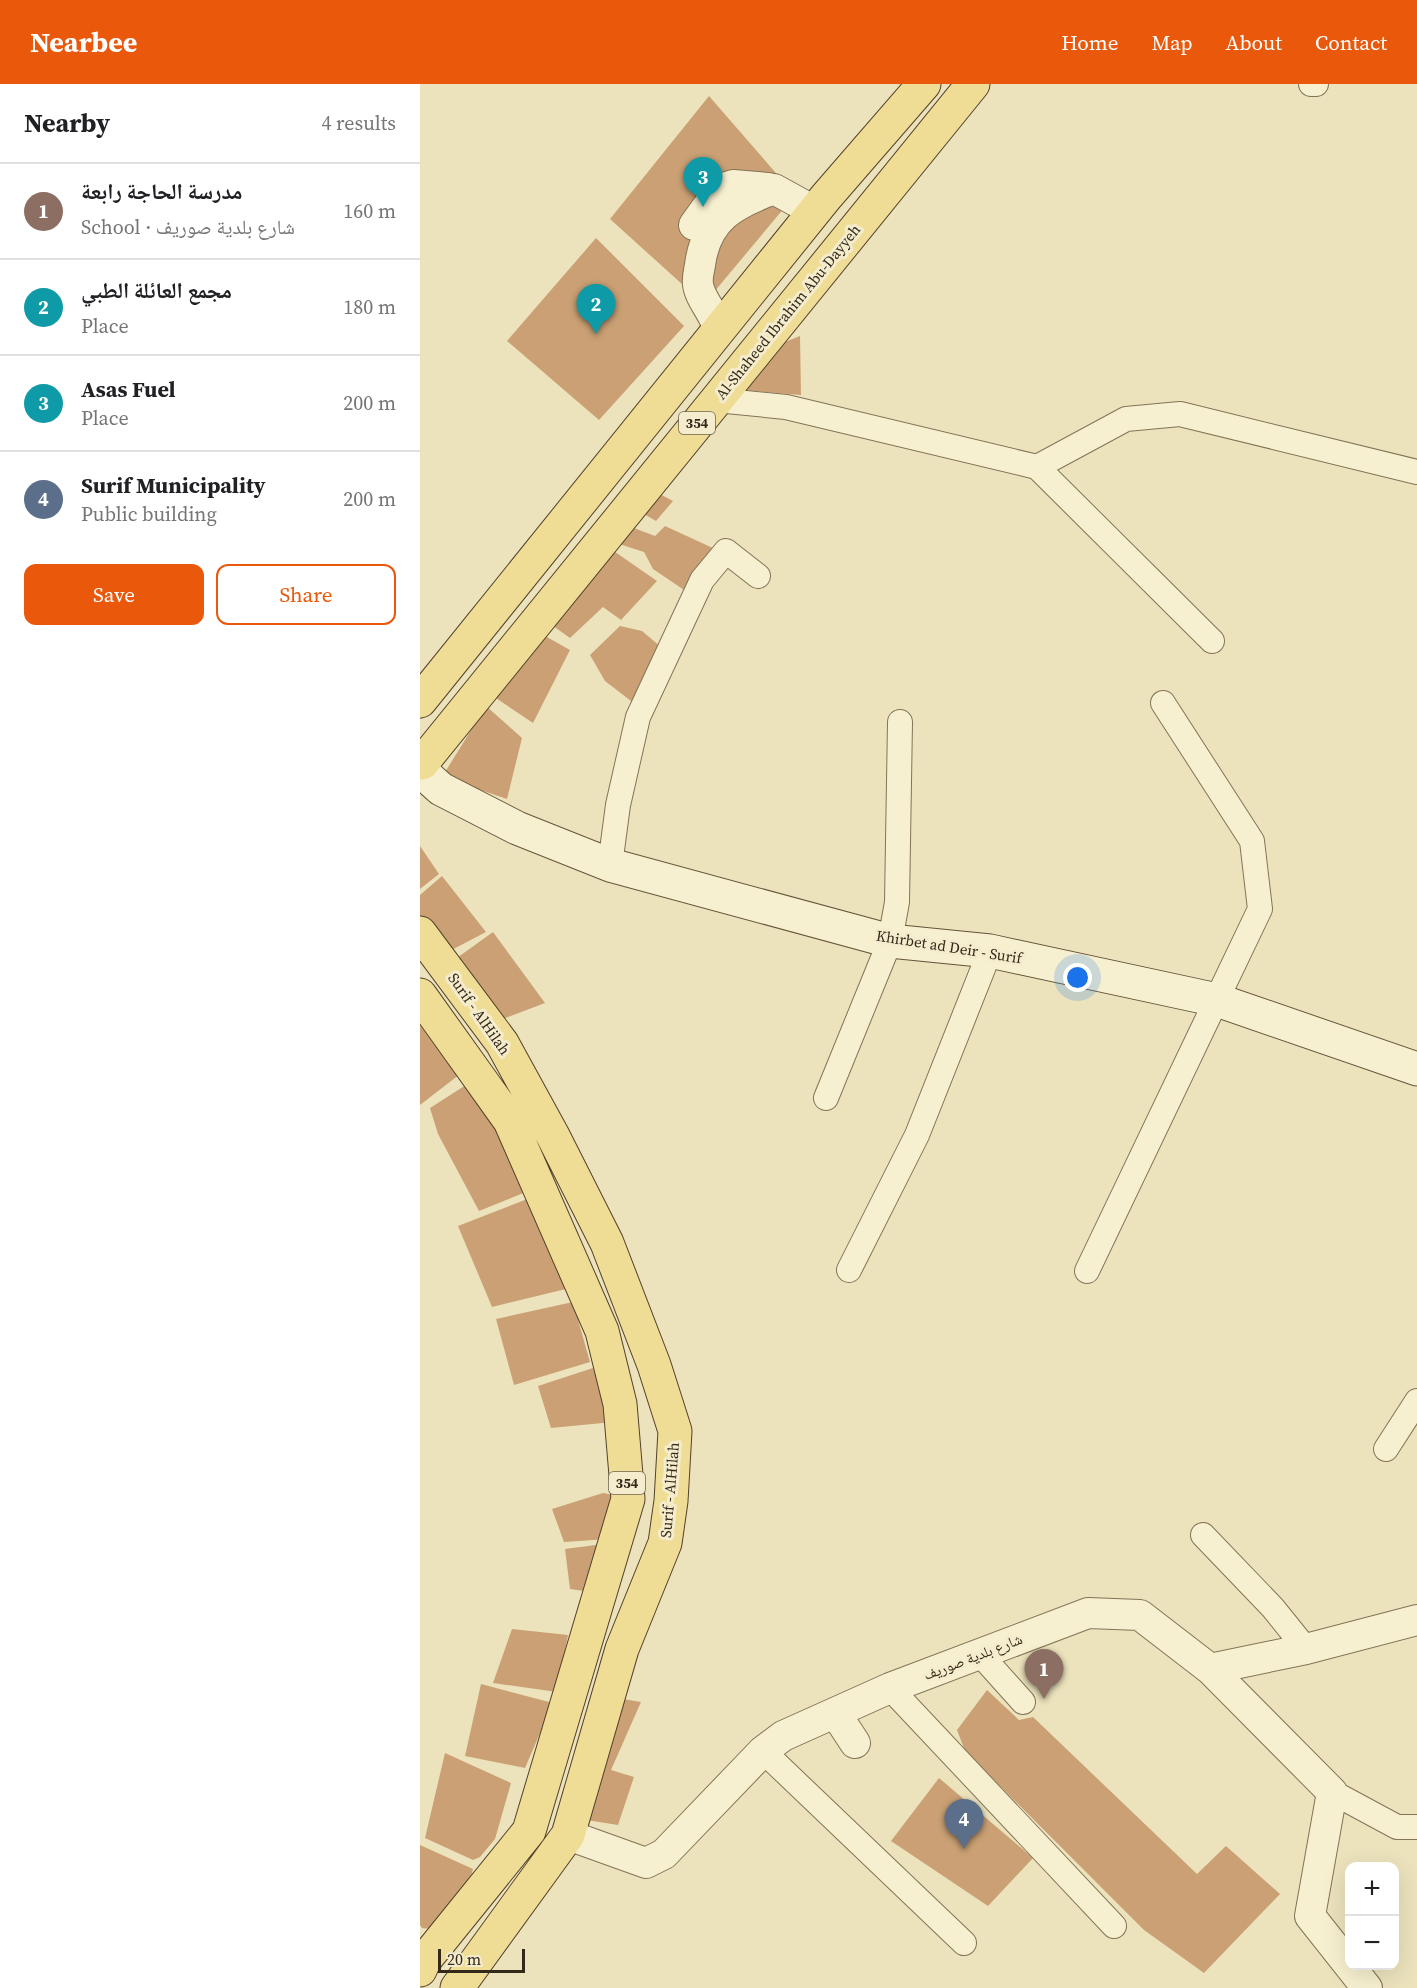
<!DOCTYPE html>
<meta charset="utf-8">
<style>
body{margin:0;font-family:"Source Serif 4","Noto Naskh Arabic",serif;background:#f2f2f2;color:#202124}
.controls{position:absolute;right:18px;bottom:18px;display:grid;overflow:hidden;border-radius:12px;box-shadow:0 6px 24px #0002}
.controls button{width:54px;height:54px;display:grid;place-items:center;padding:0;border:0;border-bottom:2px solid #e0e0e0;background:#fff;color:#202124;font:30px sans-serif}
.scale{position:absolute;left:18px;bottom:15px;width:87px;box-sizing:border-box;padding-left:6px;border:3px solid #33291b;border-top:0;font-size:16px;line-height:21px;white-space:nowrap;color:#33291b;-webkit-text-stroke:4px #f4eccd;paint-order:stroke}
.you{position:absolute;left:658px;top:894px;width:21px;height:21px;margin:-15px;border:4px solid #fff;border-radius:50%;background:#1a73e8;box-shadow:0 0 0 9px #1a73e833}
.badge{display:grid;place-items:center;width:39px;height:39px;border-radius:50%;background:#ea580c;color:#fff;font-size:20px;font-weight:700}
.pin{position:absolute;translate:-50% -50px;filter:drop-shadow(0 2px 3px #0008)}
.pin::after{content:'';position:absolute;top:32px;width:21px;height:18px;background:inherit;clip-path:polygon(0 0,100% 0,50% 100%)}
.list{margin:0;padding:0;list-style:none}
h2{display:flex;justify-content:space-between;align-items:center;height:78px;margin:0;padding:0 24px;font-size:26px}
h2 small{font-size:20px;font-weight:400;color:#757577}
.list li{display:grid;grid-template-columns:39px 1fr auto;gap:18px;align-items:center;box-sizing:border-box;height:96px;padding:0 24px;border-top:2px solid #e0e0e0}
.list b{display:block;font-size:22px;white-space:nowrap}
.list p{margin:0;font-size:20px;white-space:nowrap;color:#757577}
.list em{font-size:20px;font-style:normal;color:#757577}
.actions{display:flex;gap:12px;padding:18px 24px}
.actions a{flex:1;padding:14px 0;border:2px solid #ea580c;border-radius:12px;text-align:center;font-size:21px;color:#ea580c}
.actions .main{background:#ea580c;color:#fff}
.map{position:relative;flex:none;width:997px;height:1904px;overflow:hidden}
header{display:flex;align-items:center;gap:36px;box-sizing:border-box;height:84px;padding:0 30px;background:#ea580c;color:#fff}
header strong{font-size:28px}
nav{display:flex;gap:33px;margin-inline-start:auto;font-size:21px}
main{display:flex}
aside{flex:1;background:#fff}
.map>svg:first-child{display:block}
.building{fill:#caa074}
.lines{fill:none;stroke-linecap:round;stroke-linejoin:round}
.minor-casing{stroke:#837357;stroke-width:26}
.tertiary-casing{stroke:#837357;stroke-width:32}
.secondary-casing{stroke:#65543a;stroke-width:35}
.primary-casing{stroke:#51412c;stroke-width:35}
.minor{stroke:#f7f0d0;stroke-width:24}
.tertiary{stroke:#f7f0d0;stroke-width:30}
.secondary{stroke:#f7f0d0;stroke-width:33}
.primary{stroke:#f0dd95;stroke-width:33}
.labels{text-anchor:middle;stroke-width:6;stroke-linejoin:round;paint-order:stroke}
.shield{fill:#f4eccd;stroke:#6d6450;stroke-width:1.5}
.shield-label{font-size:14px;font-weight:bold;fill:#33291b}
.street-label{font-size:15px;fill:#33291b;stroke:#f4eccd}
</style>
<header>
<strong>Nearbee</strong>
<nav><a>Home</a><a>Map</a><a>About</a><a>Contact</a></nav>
</header>
<main>
<aside>
<h2>Nearby<small>4 results</small></h2>
<ul class="list">
<li><span class="badge" style="background:#8d6e63">1</span><div><b>مدرسة الحاجة رابعة</b><p>School · شارع بلدية صوريف</p></div><em>160 m</em></li>
<li><span class="badge" style="background:#0f9aa8">2</span><div><b>مجمع العائلة الطبي</b><p>Place</p></div><em>180 m</em></li>
<li><span class="badge" style="background:#0f9aa8">3</span><div><b>Asas Fuel</b><p>Place</p></div><em>200 m</em></li>
<li><span class="badge" style="background:#5c6f8a">4</span><div><b>Surif Municipality</b><p>Public building</p></div><em>200 m</em></li>
</ul>
<div class="actions"><a class="main">Save</a><a>Share</a></div>
</aside>
<div class="map">
<svg width="997" height="1904" viewBox="0 0 997 1904">
<rect width="100%" height="100%" fill="#ece3bd"/>
<!-- building -->
<path class="building" d="M289 12 375 111 284 220 190 135Z
M176 154 264 242 179 336 87 257Z
M380 252 381 311 322 306 350 264Z
M236 408 253 417 236 437 217 426Z
M206 441 235 452 245 442 295 465 267 508 233 485 224 468 196 459Z
M185 461 237 497 201 536 183 523 150 554 129 539Z
M200 542 222 547 241 563 215 620 185 597 170 571Z
M118 548 150 566 113 639 70 610Z
M66 622 102 654 87 715 22 693Z
M0 762 19 790 0 805Z
M22 792 66 848 22 871 0 840V811Z
M73 848 125 919 75 938 34 876Z
M0 921 44 987 0 1021Z
M49 999 111 1106 59 1127 18 1050 10 1024Z
M110 1114 146 1205 72 1223 38 1142Z
M153 1218 170 1278 94 1301 76 1235Z
M173 1284 193 1338 131 1344 118 1302Z
M183 1409 194 1411 188 1455 144 1458 132 1425Z
M183 1460 171 1508 150 1505 145 1465Z
M92 1545 148 1551 137 1608 73 1599Z
M61 1600 133 1619 105 1684 45 1672Z
M567 1606 599 1636 613 1633 777 1790 806 1762 860 1810 784 1889 724 1846 545 1667 537 1646Z
M191 1613 221 1618 191 1686 214 1693 198 1741 160 1735Z
M25 1669 91 1699 75 1755 60 1773 53 1776 5 1754Z
M519 1694 613 1774 568 1822 471 1757Z
M0 1761 53 1785 47 1806 37 1809 36 1824 18 1846 2 1844 0 1841Z"/>
<g class="lines">
<defs>
<path id="minor" d="M891 0H896
M296 316 366 323 617 383 792 557
M617 383 706 335 760 330 997 388
M190 781 198 721 218 633 282 496 306 467 338 492
M406 1014 470 857 477 818 480 638
M429 1186 497 1051 570 867
M667 1187 840 825 832 757 743 619
M966 1365 997 1317
M783 1451 853 1524 886 1565
M560 1570 603 1618
M470 1604 694 1842
M343 1667 544 1859
M912 1708 977 1743H997"/>
<path id="tertiary" d="M274 141 300 105 313 101 348 104
M299 247C296 231 279 214 278 200 277 194 279 187 280 181 286 134 314 120 354 105L394 127
M790 1585 912 1708 890 1832 947 1904
M416 1630 435 1659
M148 1751 226 1779 244 1770 343 1667 363 1652 470 1604 668 1529 720 1531 790 1585 886 1565 997 1536"/>
<path id="secondary" d="M1 687 21 705 97 744 190 781 470 857 570 867 797 916 997 985"/>
<path id="primary" d="M0 617 406 113 504 0
M2 679 553 0
M0 849 82 959 133 1052 187 1159 234 1281 255 1347 251 1417 245 1459 202 1565 148 1751 37 1904
M0 911 90 1037 182 1247 200 1320 208 1415 109 1747 4 1877 0 1886"/>
</defs>
<!-- minor casing -->
<use href="#minor" class="minor-casing"/>
<!-- tertiary casing -->
<use href="#tertiary" class="tertiary-casing"/>
<!-- secondary casing -->
<use href="#secondary" class="secondary-casing"/>
<!-- primary casing -->
<use href="#primary" class="primary-casing"/>
<!-- minor -->
<use href="#minor" class="minor"/>
<!-- tertiary -->
<use href="#tertiary" class="tertiary"/>
<!-- secondary -->
<use href="#secondary" class="secondary"/>
<!-- primary -->
<use href="#primary" class="primary"/>
</g>
<g class="labels">
<!-- shield labels -->
<g class="shield">
<rect x="259" y="328" width="36" height="22" rx="4.5"/>
<rect x="189" y="1388" width="36" height="22" rx="4.5"/>
</g>
<g class="shield-label">
<text x="277" y="344">354</text>
<text x="207" y="1404">354</text>
</g>
<!-- street labels -->
<g class="street-label">
<text transform="translate(368 228) rotate(-51)" y="5">Al-Shaheed Ibrahim Abu-Dayyeh</text>
<text transform="translate(529 863) rotate(9)" y="5">Khirbet ad Deir - Surif</text>
<text transform="translate(59 930) rotate(55)" y="5">Surif - AlHilah</text>
<text transform="translate(250 1406) rotate(-85)" y="5">Surif - AlHilah</text>
<text transform="translate(553 1573) rotate(-21)" y="5">شارع بلدية صوريف</text>
</g>
</g>
</svg>
<div class="controls">
<button>+</button>
<button>−</button>
</div>
<div class="scale">20 m</div>
<div class="you"></div>
<div class="pin badge" style="left:624px;top:1615px;background:#8d6e63">1</div>
<div class="pin badge" style="left:176px;top:250px;background:#0f9aa8">2</div>
<div class="pin badge" style="left:283px;top:123px;background:#0f9aa8">3</div>
<div class="pin badge" style="left:544px;top:1765px;background:#5c6f8a">4</div>
</div>
</main>
